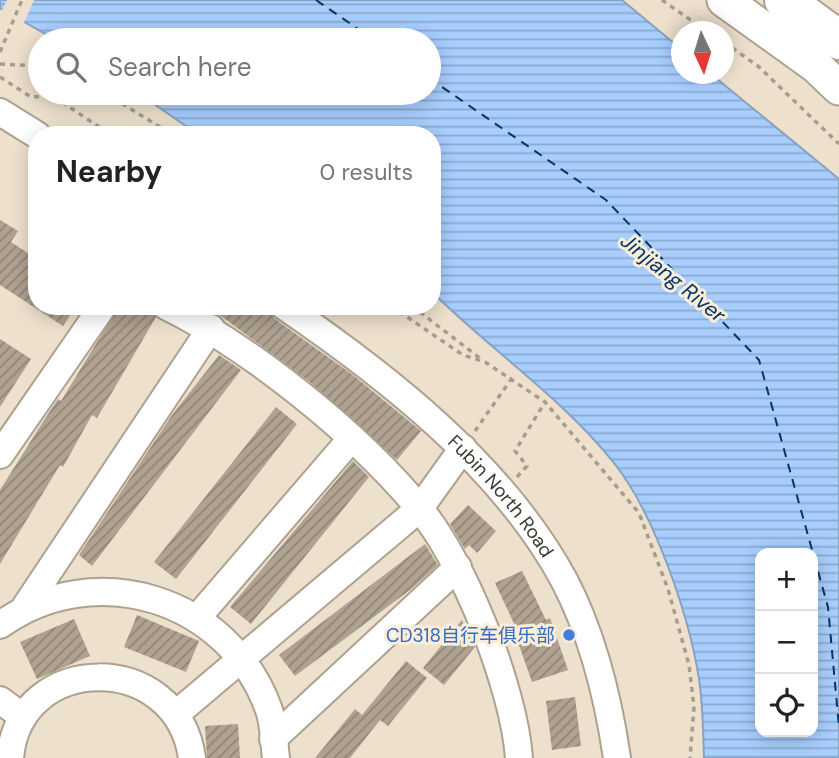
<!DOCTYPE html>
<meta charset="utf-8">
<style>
body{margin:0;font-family:"DM Sans","Noto Sans SC",sans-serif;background:#f6f6f6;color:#222}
.controls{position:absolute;right:21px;bottom:21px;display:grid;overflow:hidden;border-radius:14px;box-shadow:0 4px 18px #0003}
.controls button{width:63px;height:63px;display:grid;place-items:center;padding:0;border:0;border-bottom:2px solid #e0e0e0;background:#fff;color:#222;font:35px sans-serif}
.compass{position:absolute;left:671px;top:21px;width:63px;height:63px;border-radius:50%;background:#fff;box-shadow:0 4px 18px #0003;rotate:176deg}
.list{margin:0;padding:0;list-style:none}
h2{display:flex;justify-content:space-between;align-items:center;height:91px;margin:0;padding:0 28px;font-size:30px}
h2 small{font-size:23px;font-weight:400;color:#767676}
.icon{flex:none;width:38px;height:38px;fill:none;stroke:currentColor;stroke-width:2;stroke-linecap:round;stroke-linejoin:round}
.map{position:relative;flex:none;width:839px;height:758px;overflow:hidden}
.search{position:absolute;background:#fff;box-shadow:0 4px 18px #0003;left:28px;top:28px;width:413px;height:77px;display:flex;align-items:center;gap:18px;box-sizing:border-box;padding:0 24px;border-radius:38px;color:#767676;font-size:26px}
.panel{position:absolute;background:#fff;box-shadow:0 4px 18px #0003;left:28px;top:126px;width:413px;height:189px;border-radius:28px}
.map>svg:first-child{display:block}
.water{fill:url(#water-rules);stroke:#88a1c1;stroke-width:2;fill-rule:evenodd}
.pier{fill:#ede0cd}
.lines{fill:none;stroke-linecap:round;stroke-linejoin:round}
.ferry{stroke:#053569;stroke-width:2;stroke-dasharray:9 7;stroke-linecap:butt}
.building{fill:url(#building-hatch)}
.minor-casing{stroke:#ada18f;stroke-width:30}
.major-casing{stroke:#ada18f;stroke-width:37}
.highway-casing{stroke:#ada18f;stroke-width:42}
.path{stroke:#a79d8f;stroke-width:3.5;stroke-dasharray:5 5;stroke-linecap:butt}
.minor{stroke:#fff;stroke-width:26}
.major{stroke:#fff;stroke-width:33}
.highway{stroke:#fff;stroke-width:38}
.shop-dot{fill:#3f7fe0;stroke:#faedda;stroke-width:2.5}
.labels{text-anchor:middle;stroke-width:6;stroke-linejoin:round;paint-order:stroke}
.street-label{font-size:19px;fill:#3e3932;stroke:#faedda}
.shop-label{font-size:19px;fill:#366cbe;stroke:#faedda;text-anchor:end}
.water-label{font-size:21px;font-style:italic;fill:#053569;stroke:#faedda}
</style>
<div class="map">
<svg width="839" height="758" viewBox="0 0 839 758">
<defs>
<pattern id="water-rules" width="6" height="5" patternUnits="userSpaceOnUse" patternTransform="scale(1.75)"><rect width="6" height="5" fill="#a8cefe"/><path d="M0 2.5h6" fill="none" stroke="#8aa8ce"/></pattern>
<pattern id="building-hatch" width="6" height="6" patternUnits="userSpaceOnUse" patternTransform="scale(1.75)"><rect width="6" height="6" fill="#afa291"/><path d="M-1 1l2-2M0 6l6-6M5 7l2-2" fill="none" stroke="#908577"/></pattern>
</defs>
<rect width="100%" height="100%" fill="#ede0cd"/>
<!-- water -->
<path class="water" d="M0 0H622L681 49 682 74H711L839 179V758H704C703 732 703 704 699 679 689 615 654 513 614 463 562 398 491 350 432 292V135H199L138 93H429V40H56L0 8ZM760 553H813V732H760Z"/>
<!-- pier -->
<path class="pier" d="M7 0H34L23 25 1 12Z"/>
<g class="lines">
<!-- ferry -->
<path class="ferry" d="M316 0 374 40
M429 78 606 200 759 360 828 607 839 727"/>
</g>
<!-- building -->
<path class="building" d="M0 220 18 231 11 242 37 259V306H76L63 326 0 285Z
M119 306H150L156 317 97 418 92 415 63 467 60 465 0 564V490L46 417 58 399 61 401Z
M200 306H267L275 319 353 375 421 431 397 460 311 383 220 315Z
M0 339 31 359 0 407Z
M219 355 241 370 92 566 79 555 172 415Z
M276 407 297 424 176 579 154 562Z
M353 461 369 477 251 624 230 607Z
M468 505 496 531 477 553 469 545 465 549 450 524Z
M425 544 438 565 410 590 295 676 279 655Z
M522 571 546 620 550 618 568 670 532 682 514 631 517 630 495 583Z
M137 615 199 641 186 672 124 647Z
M74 619 90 656 37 679 20 642Z
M462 620 475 647 444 685 423 668Z
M406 661 427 678 388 726 380 720 350 758H315L355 709 362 715Z
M575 697 581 746 552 750 546 701Z
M238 724 240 758H207L205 726Z"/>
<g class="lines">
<defs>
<g id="minor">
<path d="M0 112 37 135"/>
<path d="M166 306C251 348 358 434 419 508 464 561 514 688 519 758"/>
<path id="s1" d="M284 306C388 377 503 467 564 580 593 635 608 697 617 758"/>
<path d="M0 455 103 306"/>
<path d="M25 607 211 328"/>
<path d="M197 618 351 439"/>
<path d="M0 625C95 557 229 598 269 710 274 724 274 743 276 758"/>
<path d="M0 700 23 717"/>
<path d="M176 714 420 508 463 448"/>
<path d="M273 739 458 567"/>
<path d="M10 758C19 651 177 650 192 758"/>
</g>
<path id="major" d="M724 0 816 66 839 88"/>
<path id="highway" d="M784 0 839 40"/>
</defs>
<!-- minor casing -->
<use href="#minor" class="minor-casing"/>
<!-- major casing -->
<use href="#major" class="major-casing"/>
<!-- highway casing -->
<use href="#highway" class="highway-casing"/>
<!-- path -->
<path class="path" d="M662 0 708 32
M724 42 759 67 839 144
M0 52 22 0
M0 64 40 66
M0 77 31 97 53 96 111 135
M105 93 173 135
M391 306 463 355 485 362 545 402 639 513 668 589 689 665 694 707 690 758
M412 306 481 359
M475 431 512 378
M517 477 527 466 515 451 545 402"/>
<!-- minor -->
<use href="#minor" class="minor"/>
<!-- major -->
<use href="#major" class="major"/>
<!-- highway -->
<use href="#highway" class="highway"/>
</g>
<!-- markers -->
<circle class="shop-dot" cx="569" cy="635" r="7"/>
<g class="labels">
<!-- street labels -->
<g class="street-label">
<text dy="7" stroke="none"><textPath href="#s1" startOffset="290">Fubin North Road</textPath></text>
</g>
<!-- shop labels -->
<g class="shop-label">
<text x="555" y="642">CD318自行车俱乐部</text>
</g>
<!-- water labels -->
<g class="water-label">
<text transform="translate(673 278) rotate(39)" y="7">Jinjiang River</text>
</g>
</g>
</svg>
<div class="controls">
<button>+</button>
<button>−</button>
<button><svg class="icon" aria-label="locate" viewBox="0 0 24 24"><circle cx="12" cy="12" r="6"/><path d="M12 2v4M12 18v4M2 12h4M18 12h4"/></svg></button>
</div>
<svg class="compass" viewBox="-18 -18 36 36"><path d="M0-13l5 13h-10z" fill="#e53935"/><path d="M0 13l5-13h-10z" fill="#767676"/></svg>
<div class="search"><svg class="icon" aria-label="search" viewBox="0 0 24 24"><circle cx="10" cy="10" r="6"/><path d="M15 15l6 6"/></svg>Search here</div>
<section class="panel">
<h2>Nearby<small>0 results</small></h2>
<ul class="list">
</ul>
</section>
</div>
